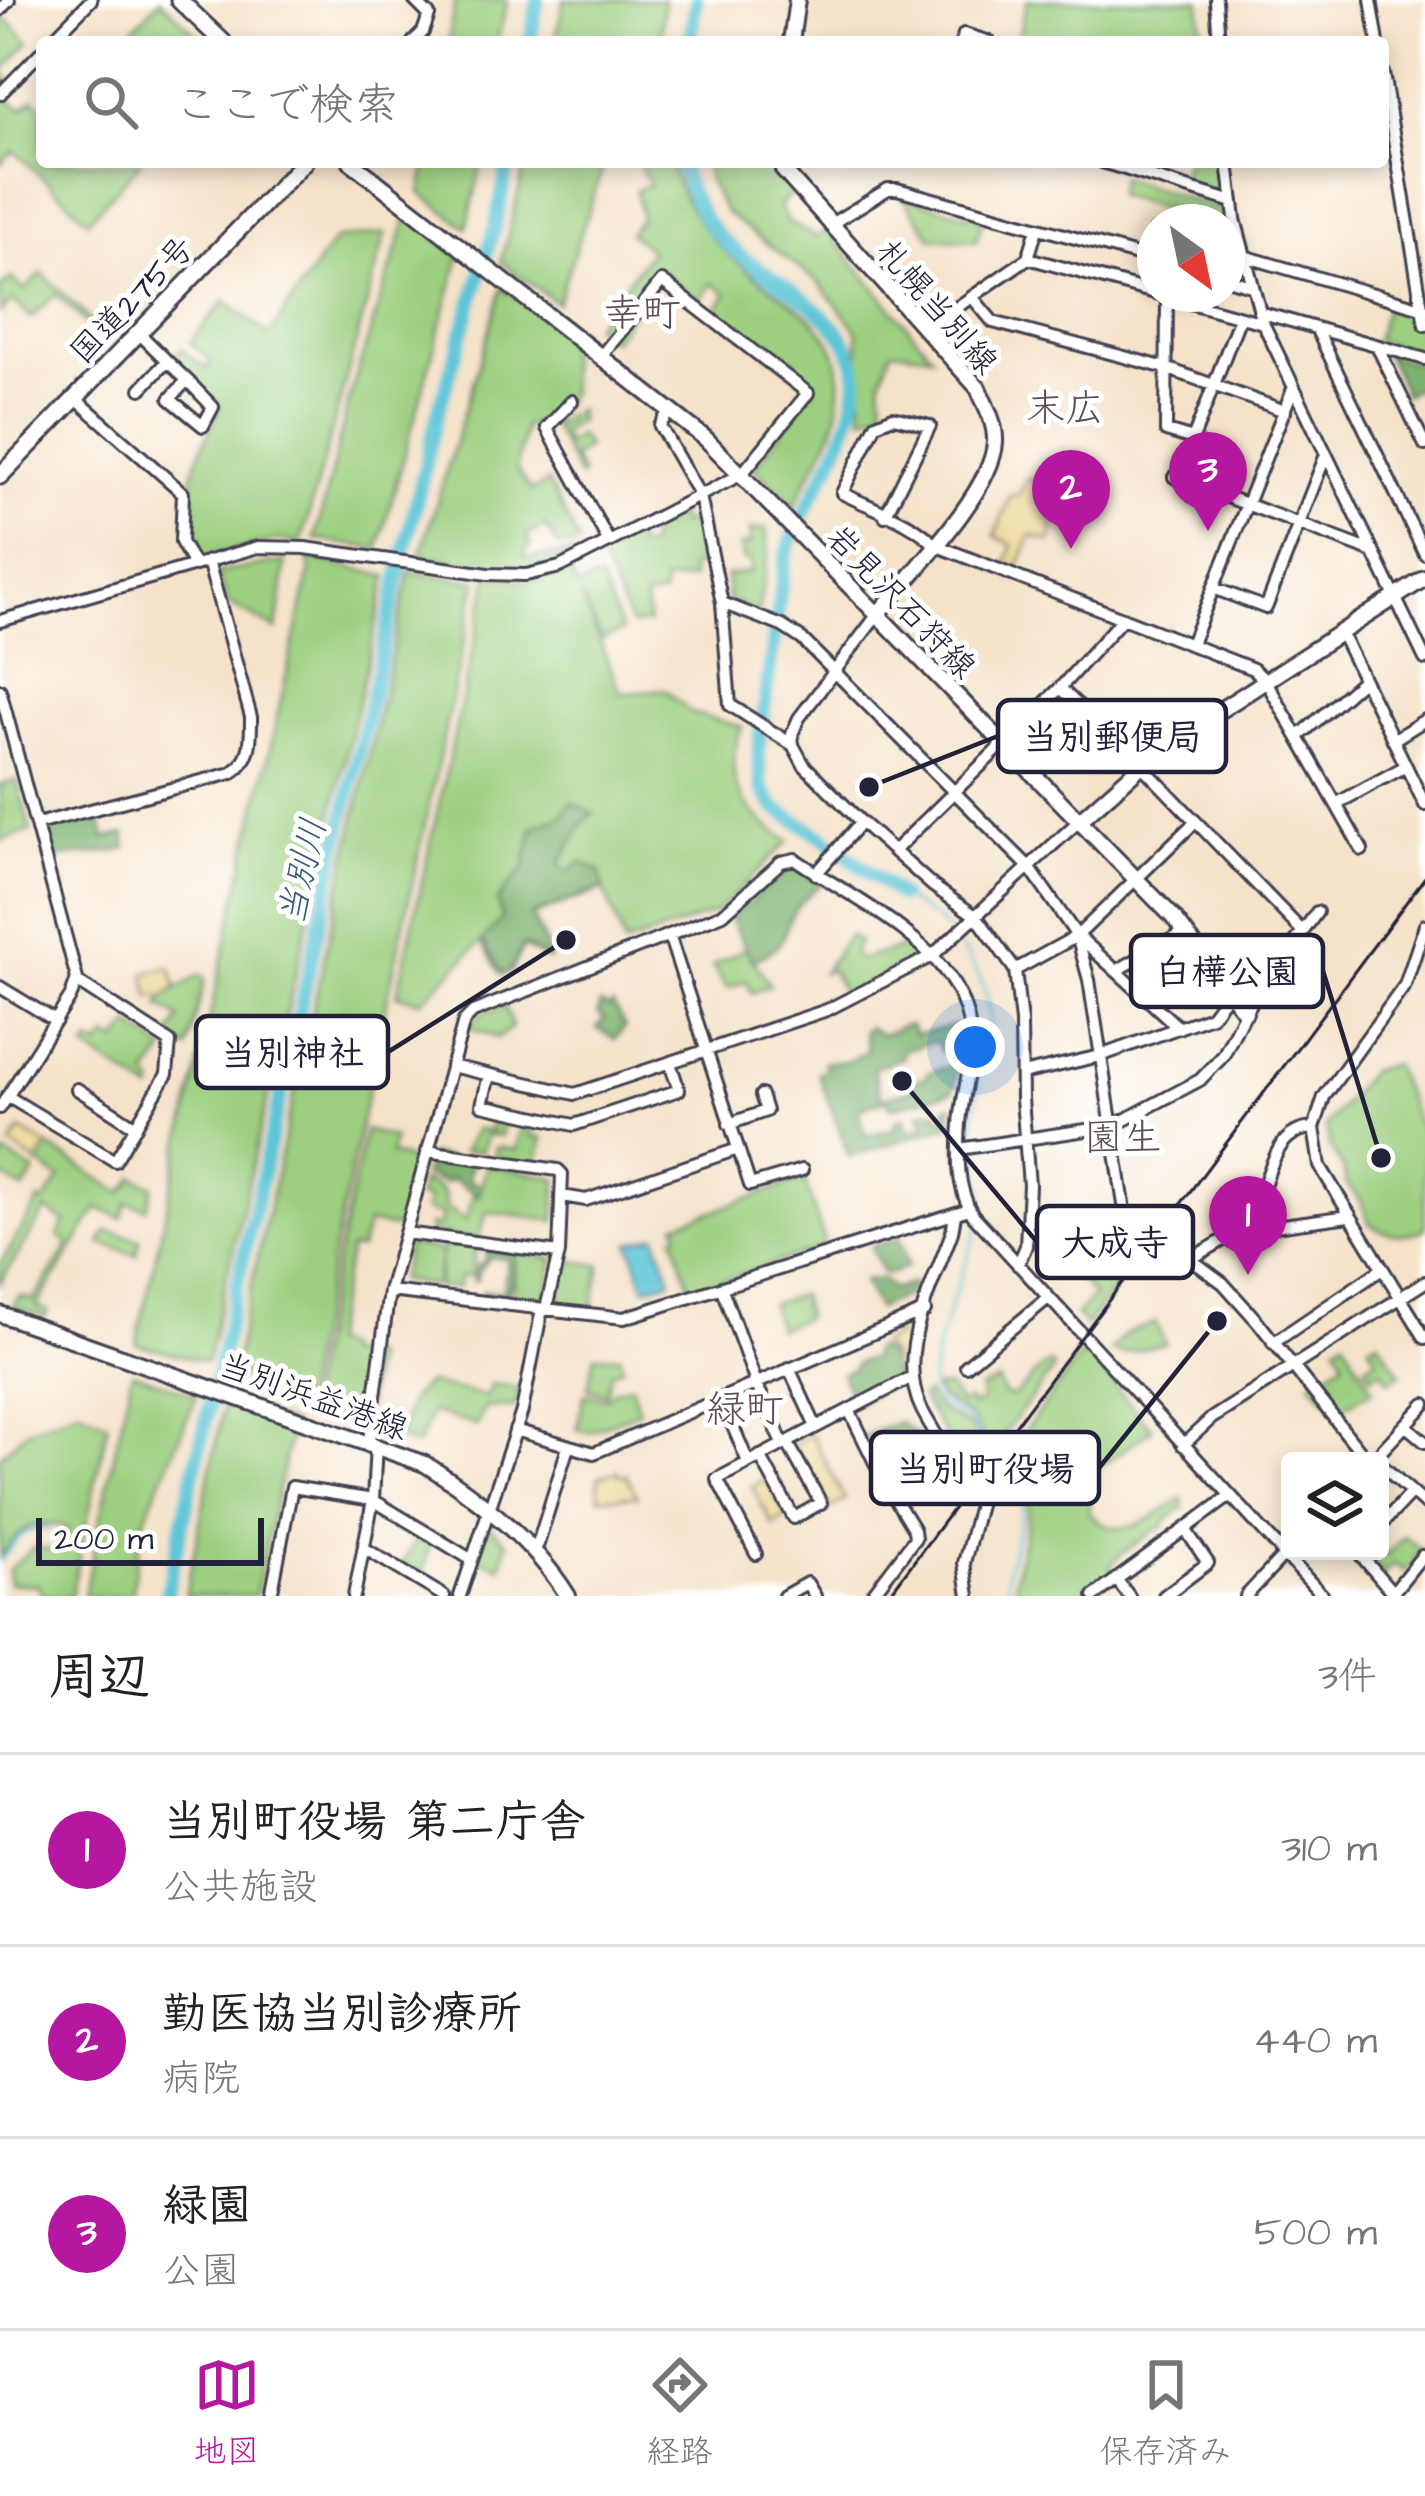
<!DOCTYPE html>
<html lang="ja">
<meta charset="utf-8">
<style>
body{margin:0;font-family:"Architects Daughter","Klee One",sans-serif;background:#f6f6f6;color:#222}
.controls{position:absolute;right:36px;bottom:36px;display:grid;overflow:hidden;border-radius:12px;box-shadow:0 6px 18px #0003}
.controls button{width:108px;height:108px;display:grid;place-items:center;padding:0;border:0;border-bottom:3px solid #e0e0e0;background:#fff;color:#222;font:60px sans-serif}
.compass{position:absolute;left:1137px;top:204px;width:108px;height:108px;border-radius:50%;background:#fff;box-shadow:0 6px 18px #0003;rotate:147deg}
.scale{position:absolute;left:36px;bottom:30px;width:228px;box-sizing:border-box;padding-left:12px;border:6px solid #22223b;border-top:0;font-size:33px;line-height:42px;white-space:nowrap;color:#22223b;-webkit-text-stroke:9px #fff;paint-order:stroke}
.you{position:absolute;left:975px;top:1047px;width:42px;height:42px;margin:-30px;border:9px solid #fff;border-radius:50%;background:#1a73e8;box-shadow:0 0 0 18px #1a73e833}
.badge{display:grid;place-items:center;width:78px;height:78px;border-radius:50%;background:#b5179e;color:#fff;font-size:39px;font-weight:700}
.pin{position:absolute;translate:-50% -99px;filter:drop-shadow(0 3px 6px #0008)}
.pin::after{content:'';position:absolute;top:63px;width:42px;height:36px;background:inherit;clip-path:polygon(0 0,100% 0,50% 100%)}
.list{margin:0;padding:0;list-style:none}
h2{display:flex;justify-content:space-between;align-items:center;height:156px;margin:0;padding:0 48px;font-size:51px}
h2 small{font-size:39px;font-weight:400;color:#767676}
.list li{display:grid;grid-template-columns:78px 1fr auto;gap:36px;align-items:center;box-sizing:border-box;height:192px;padding:0 48px;border-top:3px solid #e0e0e0}
.list b{display:block;font-size:45px;white-space:nowrap}
.list p{margin:0;font-size:39px;white-space:nowrap;color:#767676}
.list em{font-size:39px;font-style:normal;color:#767676}
.icon{flex:none;width:66px;height:66px;fill:none;stroke:currentColor;stroke-width:2;stroke-linecap:round;stroke-linejoin:round}
.map{position:relative;flex:none;width:1425px;height:1596px;overflow:hidden}
.search{position:absolute;background:#fff;box-shadow:0 6px 18px #0003;left:36px;right:36px;top:36px;height:132px;display:flex;align-items:center;gap:30px;box-sizing:border-box;padding:0 42px;border-radius:12px;color:#767676;font-size:45px}
.sheet{height:732px;background:#fff}
nav{display:flex;justify-content:space-around;align-items:center;box-sizing:border-box;height:168px;border-top:3px solid #e0e0e0;background:#fff;font-size:33px;color:#767676}
nav a{display:grid;justify-items:center;gap:6px}
nav .on{color:#b5179e}
.map>svg:first-child{display:block}
.green{fill:#9ccf7f;stroke:#5f785d;stroke-width:3}
.forest{fill:#7db26e;stroke:#506a54;stroke-width:3}
.sand{fill:#eeda9e;stroke:#887e6c;stroke-width:3}
.water{fill:#5bc5d7;stroke:#3e7489;stroke-width:3}
.lines{fill:none;stroke-linecap:round;stroke-linejoin:round}
.stream{stroke:#5bc5d7;stroke-width:3}
.river{stroke:#5bc5d7;stroke-width:14}
.minor-casing{stroke:#423f50;stroke-width:16}
.major-casing{stroke:#423f50;stroke-width:20}
.highway-casing{stroke:#423f50;stroke-width:21}
.minor{stroke:#fff;stroke-width:10}
.major{stroke:#fff;stroke-width:14}
.highway{stroke:#fff;stroke-width:15}
.rail{stroke:#22223b;stroke-width:3}
.labels{text-anchor:middle;stroke-width:10;stroke-linejoin:round;paint-order:stroke}
.street-label{font-size:33px;fill:#22223b;stroke:#fff}
.water-label{font-size:36px;font-style:italic;fill:#365b72;stroke:#fff}
.quarter-label{font-size:39px;fill:#5f4f55;stroke:#fff}
.leader{fill:none;stroke:#22223b;stroke-width:4.5}
.callout-dot{fill:#22223b;stroke:#fff;stroke-width:4.5}
.callout{fill:#fff;stroke:#22223b;stroke-width:4.5}
.callout-label{font-size:36px;text-anchor:middle;font-weight:bold;fill:#22223b}
</style>
<div class="map">
<svg width="1425" height="1596" viewBox="0 0 1425 1596">
<rect width="100%" height="100%" fill="#fff"/>
<filter id="ink" filterUnits="userSpaceOnUse"><feTurbulence type="fractalNoise" baseFrequency=".00833" numOctaves="2"/><feDisplacementMap in="SourceGraphic" scale="24" xChannelSelector="R" yChannelSelector="G"/><feConvolveMatrix kernelMatrix="1 2 1 2 8 2 1 2 1" color-interpolation-filters="sRGB"/></filter>
<filter id="wash" filterUnits="userSpaceOnUse"><feTurbulence type="fractalNoise" baseFrequency=".004" numOctaves="4" result="noise"/><feDisplacementMap in="SourceGraphic" scale="48" xChannelSelector="R" yChannelSelector="G"/><feGaussianBlur stdDeviation="2.7" result="paint"/><feColorMatrix in="noise" values="0 0 0 0 0 0 0 0 0 0 0 0 0 0 0 0 0 1.4 0 .05"/><feComposite in="paint" operator="in"/></filter>
<g filter="url(#wash)">
<rect width="100%" height="100%" fill="#f5e2c9"/>
<!-- green -->
<path class="green" d="M160 0 198 35 192 42H120Z
M455 0H508L497 42H448Z
M564 0H664L661 42H555Z
M1027 0H1200L1203 42H1032L1018 38Z
M2 14 29 42 3 71 10 80 0 92Z
M4 96 22 109 34 99 42 106V162H141L88 220 14 151 0 164V100Z
M427 162H482L467 228 421 193Z
M526 162H605L557 303 501 262Z
M638 162H669C680 197 701 229 728 254 784 307 857 320 837 415 830 446 806 477 794 507L754 467 814 388 714 312 727 294 712 283 699 301 662 273 612 340 594 325 651 250 629 233 641 218 636 190 650 185Z
M706 162C753 162 767 148 792 194L779 206 787 221 816 237 826 230 932 355 892 350 881 380 884 410 863 417 857 330 819 283 725 212 708 180Z
M1185 162H1219L1221 193 1180 181Z
M1120 177 1223 210 1226 222H1211L1116 195Z
M903 197 983 219 976 241 932 238Z
M408 215 460 256 378 549 315 539 351 392Z
M386 233 301 543 278 540 199 559C173 508 196 456 220 409L171 360 181 349 207 369 211 362 190 342 225 301 269 335 334 240Z
M42 273 95 325 87 324 56 294 31 318 13 300 0 313V287L12 278 24 290Z
M502 288 566 334 570 392 552 421 525 425 516 469 531 491 548 482 580 544 559 547 544 526 526 536 531 545 524 554 527 558 578 552C516 582 485 567 421 554Z
M1387 304 1418 313 1424 354 1375 341Z
M577 410 578 421 562 432 565 445 579 435 587 447 573 458 582 475 579 477 552 426Z
M678 513 681 524 700 519 710 563 691 567 692 579 663 583 664 595 645 598 649 623 631 625 600 558 603 552 635 536 638 549 649 546 650 528Z
M766 529 769 551 758 613 728 599 726 576 751 572 750 560H744L740 546 751 543 750 530Z
M309 558 387 576 207 1362 136 1344 310 571Z
M286 561 277 630 227 603 217 573Z
M568 567 577 587 600 579 622 631 602 640 581 595 621 694 664 689 691 713 742 727C719 780 744 813 789 841L716 912 625 945 604 889 532 916 551 955 548 960 523 947 511 972 501 975 481 942 422 1001 397 995 489 577 532 580Z
M410 572 477 581 301 1403 232 1373Z
M17 780 31 831 0 841V785Z
M849 935 859 942 853 952 859 960 909 945 918 959 845 997 831 970 823 972Z
M746 948 770 985 752 993 747 981 727 988 712 966Z
M200 975 205 978 188 1049 175 1044 169 1037 180 1018 159 1006 164 997Z
M505 1006 512 1027 498 1038 467 1027 479 1015Z
M131 1025 166 1051 147 1076 154 1085 152 1092 86 1049 90 1043 100 1047 107 1037 117 1042Z
M1393 1064 1419 1127 1425 1126V1229C1405 1237 1389 1236 1370 1224L1360 1199 1346 1183 1343 1168 1330 1148 1326 1126 1370 1071Z
M484 1110 505 1115 501 1136 486 1135 482 1151H463L475 1129 490 1131 492 1121 483 1118Z
M522 1119 534 1122 531 1136 543 1138 537 1166 494 1158 496 1147 516 1150Z
M365 1130 394 1138 390 1154 419 1163 399 1228 368 1223 360 1249H350L329 1343 343 1348V1354L373 1356 364 1424 305 1406Z
M48 1146 122 1193 134 1177 153 1186 147 1208 127 1203 122 1218 98 1208 37 1306 48 1311 45 1317 12 1306 20 1296 34 1300 69 1245 58 1235 65 1222 46 1210 0 1283V1264L39 1201 43 1203 60 1179 37 1163Z
M6 1154 35 1172 24 1190 0 1175V1163Z
M487 1165 557 1178 555 1221 487 1212 478 1239 430 1233 429 1225 439 1226 442 1215 425 1211 428 1199 418 1197 422 1181C439 1186 444 1190 446 1208L466 1220 473 1194 478 1198Z
M804 1179 824 1240 818 1249 697 1288 688 1283 674 1236 679 1234 676 1224Z
M108 1231 140 1239 137 1255 100 1243Z
M408 1244 443 1251 444 1246 476 1248 471 1276 460 1277 458 1288 437 1287 442 1251 435 1286 399 1280Z
M1139 1248 1143 1251 1086 1326 1076 1315 1094 1296 1075 1275 1092 1269 1093 1274C1116 1275 1124 1264 1139 1248Z
M516 1253 555 1259 544 1302 514 1297Z
M562 1260 601 1265 592 1309 553 1304Z
M800 1295 805 1317 778 1329 770 1304Z
M1156 1323 1165 1344 1120 1354 1111 1350 1126 1333Z
M1344 1339 1373 1390 1337 1410 1311 1382 1344 1361 1336 1345Z
M1378 1340 1401 1374 1389 1381 1382 1370 1371 1376 1365 1366 1377 1359 1369 1345Z
M1084 1351 1152 1429 1090 1474 1089 1512C1119 1546 1153 1517 1182 1498L1184 1507 1166 1520 1164 1526 1122 1553 1110 1566 1117 1576 1090 1596H1015C1012 1549 1052 1491 1006 1456Z
M595 1355 619 1356 623 1367 611 1372 606 1394 588 1388Z
M1051 1364 1054 1369 992 1449 971 1418 941 1398 934 1388 948 1387 960 1404 967 1400 971 1406 982 1402 980 1388 998 1381 1004 1395 1014 1396 1044 1366Z
M132 1372 197 1395 142 1526 131 1596H84Z
M427 1383 487 1397 491 1384 519 1388 515 1408 485 1407 477 1426 432 1412 417 1446 398 1438 411 1399Z
M631 1385 639 1411 589 1432 577 1429 584 1394 605 1398 614 1390Z
M926 1394 939 1409 971 1428 991 1455 972 1479 921 1397Z
M224 1404 292 1424 255 1596H185Z
M79 1409 108 1423 71 1596H42L38 1585 9 1583V1570L34 1547 63 1552 68 1528C30 1518 22 1529 0 1557V1456L27 1430Z
M487 1524 508 1543 501 1567 478 1559Z
M419 1536 430 1541 422 1578 401 1565Z
M1404 1536 1422 1550 1405 1572 1394 1564 1383 1575 1364 1551 1380 1549 1387 1555Z"/>
<!-- forest -->
<path class="forest" d="M1386 354 1425 365V383L1405 395Z
M571 802 594 813 583 823 559 865 568 873 581 861 599 870 604 887 531 915 550 955 547 958 523 945 510 970 502 973 483 940 502 919 497 900 524 868 533 827 562 816Z
M99 813 105 838 125 834 127 848C104 856 79 853 55 858L46 827Z
M792 865 823 883C813 891 801 900 794 911 776 943 793 940 752 961L730 918Z
M600 1004 610 1008 613 1005 625 1027 615 1039 597 1028 604 1019 598 1013Z
M905 1025H911L915 1035 956 1025 961 1047 941 1052 936 1041 903 1050V1058L873 1068 882 1098 915 1088 914 1080 927 1077V1073L959 1063 953 1091 895 1107 890 1106 887 1099 859 1109 866 1136 896 1128 895 1121 904 1117 909 1131 924 1127 920 1112 936 1110 940 1117 947 1115 945 1107 952 1105 951 1125 849 1157 818 1073 826 1069 824 1062 849 1061 867 1050 863 1031 868 1027 882 1035Z
M430 1155 472 1162 469 1181 482 1185 480 1194 466 1189 453 1179 445 1183 424 1175Z
M899 1238 908 1266 893 1273H883L871 1247Z
M487 1249 516 1253 508 1299 483 1295V1291L503 1292 508 1259 490 1257 478 1272 477 1280 473 1281 477 1266 484 1262Z
M882 1279 893 1290 912 1283 914 1292 877 1309 863 1281Z
M877 1348 889 1356 893 1372 905 1366 902 1377 855 1404 841 1374 852 1369 857 1362 872 1358V1351Z
M899 1422 917 1435 923 1447 897 1466 910 1491 944 1470 939 1456 943 1453 955 1472 903 1504 866 1435Z"/>
<!-- sand -->
<path class="sand" d="M1028 478 1059 491 1051 541 1031 536 1017 569 1006 565 1013 545 995 536 1010 496H1017Z
M171 967 177 987 164 997H150L145 974Z
M20 1130 48 1146 37 1163 11 1145Z
M912 1320 905 1366 893 1373 890 1356 881 1343 896 1336 893 1328Z
M811 1434 845 1500 830 1509 794 1448 795 1443Z
M618 1471 620 1476 626 1474 637 1496 599 1497 598 1477Z
M767 1479 787 1516 773 1525 752 1487Z"/>
<!-- water -->
<path class="water" d="M656 1235 671 1280 645 1288 630 1243Z"/>
<g class="lines">
<!-- stream -->
<path class="stream" d="M900 896 936 919 948 932
M954 940C1023 1017 968 1060 975 1140
M977 1149 983 1185 980 1217
M978 1226C970 1257 921 1370 934 1395 942 1409 960 1412 970 1423 977 1430 980 1439 986 1446 997 1460 1019 1468 1022 1487 1029 1523 999 1563 1009 1596
M0 1562C15 1543 23 1525 50 1529"/>
<!-- river -->
<path class="river" d="M530 42 538 0
M690 42 696 0
M679 162C688 189 698 214 718 235 762 284 871 315 855 397 844 456 802 502 785 559L758 752 762 788 775 808 823 837 900 896
M166 1596 410 528 438 412 495 227 509 162"/>
</g>
</g>
<g filter="url(#ink)">
<g class="lines">
<defs>
<path id="minor" d="M1216 0 1219 42
M1371 0 1378 42
M0 10 9 0
M50 42 91 0
M413 42 423 32 429 15 414 0
M962 42 964 34 990 42
M1383 73 1425 325
M0 94 42 51
M1102 162 1233 202
M1228 162 1235 219 1263 323 1425 659
M831 224 888 189H897L1155 260
M1227 251 1425 309
M1028 258 1155 293
M1146 258 1155 231
M1227 279 1251 286
M1161 295 1263 323
M972 297 993 322 1166 368 1285 411
M1167 297 1166 431 1193 439 1240 317
M1259 312 1425 359
M927 328 1028 258 1037 229
M1316 328 1425 554
M139 333 167 361 141 389
M1377 346 1425 445
M167 361 187 380 170 399 203 426 213 407 187 380
M76 399 183 493 181 542 194 565
M572 401 547 428 609 542
M670 409 660 426 700 496 722 603 730 705 793 745
M1174 477 1371 551
M885 516 930 426 893 417 876 424 842 493C870 508 914 521 935 545L1253 669 1266 681 1362 850
M1213 588 1266 608 1325 457
M722 603 782 626 802 639 1029 867 1077 936 1089 980 1125 1211 1223 1283 1258 1322 1368 1461
M878 614 799 718 792 734 793 745 804 765 861 822 933 886 977 917 1015 970 1021 1022 1022 1099 1029 1185 1026 1246 1018 1265
M0 621 258 547 305 548 488 574 526 575 560 567 742 474 808 393 662 281 601 356
M1341 633 1425 805
M1191 644 1292 391
M1060 688 1140 764 1303 932
M0 690 77 979 71 996 0 1108
M1298 737 1363 680
M1393 740 1425 720
M1336 804 1406 766
M37 824 232 773C252 758 251 741 251 717L208 561
M894 851 1060 688 1123 618
M816 874 861 822
M1425 925 1405 985 1324 1097 1314 1128 1320 1166 1425 1338
M669 935 750 1185 802 1170
M1079 937 1179 1028
M1015 970 1077 936 1195 822
M1116 971 1185 932
M0 987 56 1021
M451 1066 575 1094 827 1010 932 956 1080 820
M1022 1074 1100 1056 1211 1016 1229 992
M489 1075 482 1105 574 1125 679 1090 670 1063
M77 1089 136 1127
M7 1096 115 1161 167 1074 170 1042 76 981
M729 1124 766 1111 761 1095
M959 1149 1113 1126 1200 1080 1223 1056 1245 1012 1317 912
M427 1151 558 1170 562 1174 559 1253 546 1309
M562 1196 586 1200 738 1149
M955 1215 952 1232C933 1286 894 1354 922 1410 939 1443 963 1472 979 1505L964 1563 969 1596
M1238 1231 1349 1216
M405 1233 559 1253
M1028 1234 1108 1228 1125 1211
M1189 1260C1207 1249 1231 1238 1245 1222 1272 1193 1265 1130 1314 1128
M722 1289 756 1383 783 1444
M389 1291 624 1318 969 1209
M1273 1343 1382 1269
M966 1366 1047 1299
M789 1368 816 1427
M721 1398 748 1462
M849 1410 884 1481 914 1530 915 1538 871 1596
M1405 1425 1425 1442
M515 1430 594 1453 925 1311
M369 1441 389 1291 464 1021 473 1012 723 914 781 862 795 859C857 902 961 947 970 1031 974 1062 962 1093 960 1124 958 1155 956 1188 973 1215L1323 1596
M1183 1445 1212 1418 1425 1282
M760 1456 794 1518 821 1503 787 1442
M1372 1461 1425 1404
M1380 1464 1425 1504
M1380 1526 1412 1492
M364 1548 444 1596
M533 1549 538 1544 568 1447
M1357 1551 1393 1593
M756 1554 717 1479 912 1377
M1116 1579 1129 1596
M271 1596 292 1487 373 1500 472 1560
M354 1596 373 1500 376 1444
M460 1596 522 1411 542 1309
M784 1596 807 1583 815 1596
M1094 1596 1230 1496
M1164 1596 1208 1563 1185 1529
M1246 1596 1290 1549
M1390 1596 1422 1556 1425 1559"/>
<path id="major" d="M791 42 797 0
M351 162 705 438 1174 918 1245 1012
M782 162 783 170 978 388C985 405 996 423 995 442 993 491 910 575 878 614
M1080 820 1160 749 1425 578
M0 1314 425 1464C479 1498 534 1541 568 1596"/>
<path id="highway" d="M179 0 223 42
M0 476 304 162"/>
</defs>
<!-- minor casing -->
<use href="#minor" class="minor-casing"/>
<!-- major casing -->
<use href="#major" class="major-casing"/>
<!-- highway casing -->
<use href="#highway" class="highway-casing"/>
<!-- minor -->
<use href="#minor" class="minor"/>
<!-- major -->
<use href="#major" class="major"/>
<!-- highway -->
<use href="#highway" class="highway"/>
<!-- rail -->
<path class="rail" d="M888 1596 1425 877"/>
</g>
</g>
<g class="labels">
<!-- street labels -->
<g class="street-label">
<text transform="translate(131 299) rotate(-46)" y="12">国道275号</text>
<text transform="translate(938 306) rotate(49)" y="12">札幌当別線</text>
<text transform="translate(902 601) rotate(46)" y="12">岩見沢石狩線</text>
<text transform="translate(314 1395) rotate(20)" y="12">当別浜益港線</text>
</g>
<!-- water labels -->
<g class="water-label">
<text transform="translate(301 871) rotate(-77)" y="13">当別川</text>
</g>
<!-- quarter labels -->
<g class="quarter-label">
<text x="642" y="326">幸町</text>
<text x="1065" y="421">末広</text>
<text x="1123" y="1150">園生</text>
<text x="745" y="1422">緑町</text>
</g>
</g>
<!-- callouts -->
<path class="leader" d="M869 787L998 736M1381 1158L1323 971M566 940L388 1052M902 1081L1037 1242M1217 1321L1099 1468"/>
<g class="callout-dot">
<circle cx="869" cy="787" r="12"/>
<circle cx="1381" cy="1158" r="12"/>
<circle cx="566" cy="940" r="12"/>
<circle cx="902" cy="1081" r="12"/>
<circle cx="1217" cy="1321" r="12"/>
</g>
<g class="callout">
<rect x="998" y="700" width="228" height="72" rx="12"/>
<rect x="1131" y="935" width="192" height="72" rx="12"/>
<rect x="196" y="1016" width="192" height="72" rx="12"/>
<rect x="1037" y="1206" width="156" height="72" rx="12"/>
<rect x="871" y="1432" width="228" height="72" rx="12"/>
</g>
<g class="callout-label">
<text x="1112" y="749">当別郵便局</text>
<text x="1227" y="984">白樺公園</text>
<text x="292" y="1065">当別神社</text>
<text x="1115" y="1255">大成寺</text>
<text x="985" y="1481">当別町役場</text>
</g>
</svg>
<div class="controls">
<button><svg class="icon" aria-label="layers" viewBox="0 0 24 24"><path d="M12 4l9 5-9 5-9-5zM3 14l9 5 9-5"/></svg></button>
</div>
<svg class="compass" viewBox="-18 -18 36 36"><path d="M0-13l5 13h-10z" fill="#e53935"/><path d="M0 13l5-13h-10z" fill="#767676"/></svg>
<div class="scale">200 m</div>
<div class="you"></div>
<div class="pin badge" style="left:1248px;top:1275px">1</div>
<div class="pin badge" style="left:1071px;top:549px">2</div>
<div class="pin badge" style="left:1208px;top:531px">3</div>
<div class="search"><svg class="icon" aria-label="search" viewBox="0 0 24 24"><circle cx="10" cy="10" r="6"/><path d="M15 15l6 6"/></svg>ここで検索</div>
</div>
<section class="sheet">
<h2>周辺<small>3件</small></h2>
<ul class="list">
<li><span class="badge">1</span><div><b>当別町役場 第二庁舎</b><p>公共施設</p></div><em>310 m</em></li>
<li><span class="badge">2</span><div><b>勤医協当別診療所</b><p>病院</p></div><em>440 m</em></li>
<li><span class="badge">3</span><div><b>緑園</b><p>公園</p></div><em>500 m</em></li>
</ul>
</section>
<nav>
<a class="on"><svg class="icon" aria-label="map" viewBox="0 0 24 24"><path d="M3 6l6-2 6 2 6-2v14l-6 2-6-2-6 2zM9 4v14M15 6v14"/></svg>地図</a>
<a><svg class="icon" aria-label="directions" viewBox="0 0 24 24"><path d="M12 3l9 9-9 9-9-9zM9 14v-3h6M13 9l2 2-2 2"/></svg>経路</a>
<a><svg class="icon" aria-label="saved" viewBox="0 0 24 24"><path d="M7 4h10v16l-5-4-5 4z"/></svg>保存済み</a>
</nav>
